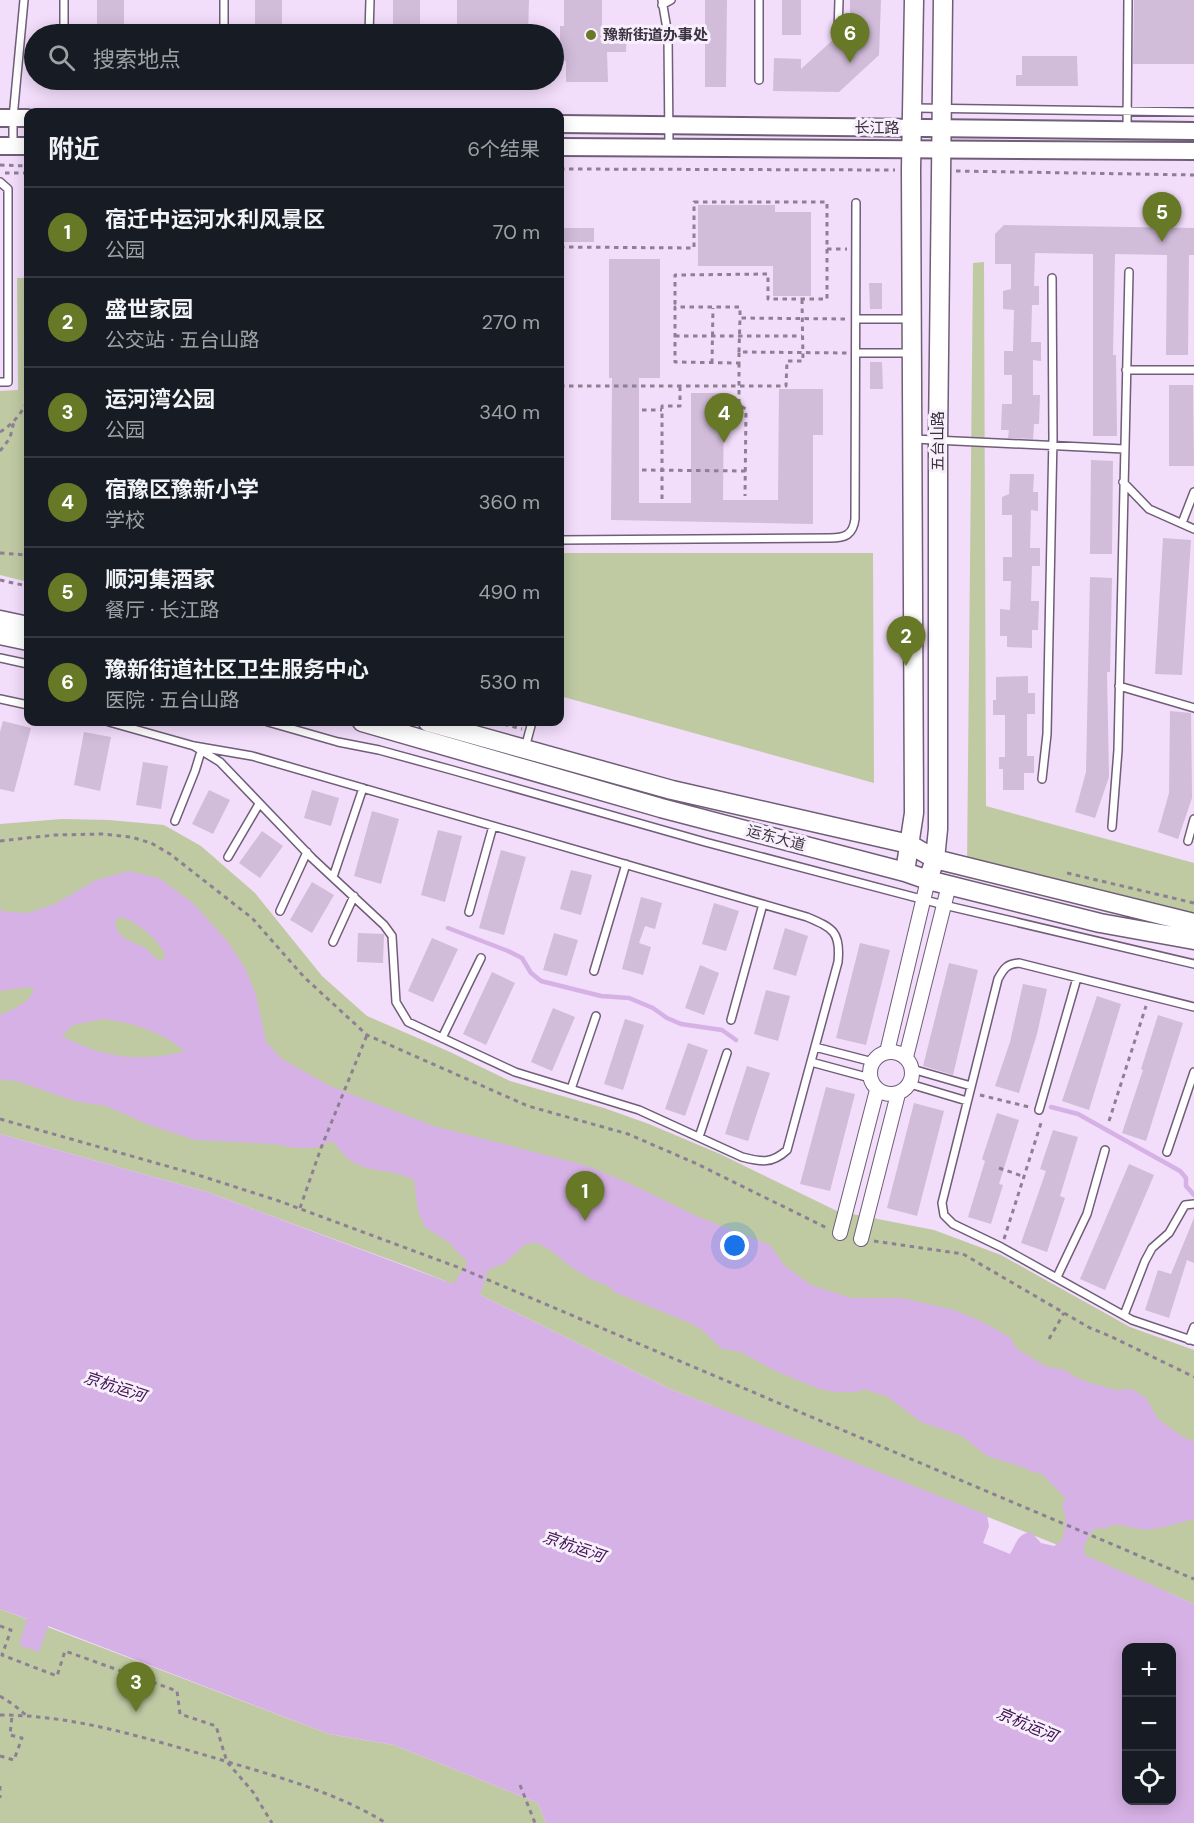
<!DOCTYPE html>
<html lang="zh">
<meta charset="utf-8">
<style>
body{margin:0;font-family:"DM Sans","Noto Sans SC",sans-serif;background:#242831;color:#f1f3f6}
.controls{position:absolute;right:18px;bottom:18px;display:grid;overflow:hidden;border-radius:12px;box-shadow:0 3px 15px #0003}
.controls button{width:54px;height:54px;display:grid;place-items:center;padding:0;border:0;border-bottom:2px solid #363941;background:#171b24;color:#f1f3f6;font:30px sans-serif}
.you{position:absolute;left:735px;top:1246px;width:21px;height:21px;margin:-15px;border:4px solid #fff;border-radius:50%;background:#1a73e8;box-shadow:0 0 0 9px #1a73e833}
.badge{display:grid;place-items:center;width:39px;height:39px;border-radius:50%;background:#677826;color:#fff;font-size:20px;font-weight:700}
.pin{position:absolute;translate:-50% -50px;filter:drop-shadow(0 2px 3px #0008)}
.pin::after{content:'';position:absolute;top:32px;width:21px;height:18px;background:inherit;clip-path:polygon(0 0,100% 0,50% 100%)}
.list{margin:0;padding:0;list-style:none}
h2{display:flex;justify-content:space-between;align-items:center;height:78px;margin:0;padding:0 24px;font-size:26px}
h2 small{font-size:20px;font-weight:400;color:#9ea1a6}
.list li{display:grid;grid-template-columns:39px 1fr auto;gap:18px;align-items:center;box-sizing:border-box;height:90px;padding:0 24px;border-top:2px solid #363941}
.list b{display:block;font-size:22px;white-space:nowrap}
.list p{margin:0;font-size:20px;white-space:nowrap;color:#9ea1a6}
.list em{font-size:20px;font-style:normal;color:#9ea1a6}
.icon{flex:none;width:33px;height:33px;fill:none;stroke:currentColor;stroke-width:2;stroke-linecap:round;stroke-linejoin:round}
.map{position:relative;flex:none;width:1194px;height:1823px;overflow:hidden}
.search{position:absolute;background:#171b24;box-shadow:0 3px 15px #0003;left:24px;top:24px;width:540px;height:66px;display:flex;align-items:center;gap:15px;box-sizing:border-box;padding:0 21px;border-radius:33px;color:#9ea1a6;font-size:22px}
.panel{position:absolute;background:#171b24;box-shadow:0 3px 15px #0003;left:24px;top:108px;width:540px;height:618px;border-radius:12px}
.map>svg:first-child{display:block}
.green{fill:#bfcaa3}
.water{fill:#d6b1e5;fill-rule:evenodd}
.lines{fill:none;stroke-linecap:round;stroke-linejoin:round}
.stream{stroke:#d6b1e5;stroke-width:4.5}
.building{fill:#d1bcda}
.service-casing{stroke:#705d77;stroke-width:10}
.minor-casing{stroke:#705d77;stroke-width:16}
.tertiary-casing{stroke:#705d77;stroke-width:20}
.secondary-casing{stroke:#705d77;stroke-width:21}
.path{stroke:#8e8094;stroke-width:3;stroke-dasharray:4.5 4.5;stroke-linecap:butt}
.service{stroke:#fff;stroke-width:7}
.minor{stroke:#fff;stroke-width:14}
.tertiary{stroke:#fff;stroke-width:16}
.secondary{stroke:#fff;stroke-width:18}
.poi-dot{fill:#677826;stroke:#f8effc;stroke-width:2}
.labels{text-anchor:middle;stroke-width:6;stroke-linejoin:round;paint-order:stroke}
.poi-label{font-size:15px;font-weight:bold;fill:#3a323e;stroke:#f8effc;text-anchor:start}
.street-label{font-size:15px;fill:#3a323e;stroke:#f8effc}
.water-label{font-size:16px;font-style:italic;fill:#3e104e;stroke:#f8effc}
</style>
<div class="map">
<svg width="1194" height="1823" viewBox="0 0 1194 1823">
<rect width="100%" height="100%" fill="#f2ddfb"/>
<!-- green -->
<path class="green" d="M984 262 986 806 1194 863V925L967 866 973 263Z
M17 278H28V582L0 575V391L18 390Z
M560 553H873L874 783 560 696Z
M62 819 109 820 164 825 201 846 255 893 322 976 367 1016 450 1052 510 1081 604 1108 649 1124 720 1154 837 1211 934 1230 1001 1255 1130 1327 1194 1350V1604L1085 1556 670 1389 480 1295 415 1269 207 1192 0 1134V824Z
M0 1609 329 1734 394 1745 538 1803 546 1823H0Z"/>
<!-- water -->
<path class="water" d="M129 871 159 878 193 903 228 942 245 968 256 995 266 1042 282 1059 330 1086 434 1126 588 1166 635 1186 696 1216 770 1245 785 1266 811 1285 851 1298H901L954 1310 983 1322 1011 1338 1016 1348 1045 1366 1065 1370 1073 1376 1090 1383 1116 1390 1132 1389 1146 1398 1158 1419 1181 1436 1194 1442V1519L1160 1528 1144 1530 1120 1525H1112L1105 1529 1096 1528 1091 1532 1084 1546 1085 1555 1194 1604V1823H546L538 1803 394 1745 329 1734 48 1626 39 1652 19 1645 27 1619 0 1609V1134L207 1192 453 1284 467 1264 466 1260 455 1250 450 1243 425 1227 418 1211 414 1180C386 1165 356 1178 335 1143L330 1142 315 1148H295L275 1144 195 1140 149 1125 106 1106 74 1101 17 1081 0 1080V1015C13 1009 28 1004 34 990L31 987 0 991V910L8 912 28 913 55 904 96 880ZM121 917C134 920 166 944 165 958L160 960C153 958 151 952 145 948 132 941 113 938 116 919ZM103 1019C128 1022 149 1028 171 1041 176 1044 180 1049 186 1051 141 1063 103 1058 62 1036L73 1025ZM537 1243C552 1249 560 1259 573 1268 578 1272 584 1274 589 1278 598 1284 607 1282 614 1292L690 1323 701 1329 722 1349 741 1352 773 1370 819 1389 835 1392H858L864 1389 888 1397 921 1422 962 1436 987 1456 1025 1468 1029 1471 1042 1474 1066 1499 1062 1504 1066 1519 1063 1538 1060 1542 1054 1546 1041 1543 1031 1532C1018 1533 1016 1544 1010 1554L983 1543 989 1526 987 1515 670 1389 480 1295 488 1270 505 1263 526 1244ZM1126 1648H1172V1800H1126Z"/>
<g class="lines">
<!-- stream -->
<path class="stream" d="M448 928 508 951 522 958 531 973 541 981 601 996 629 998 653 1008 667 1018 681 1024 722 1030 736 1040
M1051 1107 1078 1114 1180 1171 1186 1178V1186L1194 1195"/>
</g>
<!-- building -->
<path class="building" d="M97 0H124V34H97Z
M255 0H282V34H255Z
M393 0H420V34H393Z
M457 0H529L528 34H457Z
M564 0H602V32L627 33 626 52H607L608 82H566V61H560V26H564Z
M705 0H727L726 87H705Z
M782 0H801V35H782Z
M850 0H881L879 55 839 92 773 91 774 58 801 59V69L836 37H841L844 31 850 25Z
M1134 0H1194V64H1133Z
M1022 56H1077L1078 86H1016V75H1022Z
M698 205H775V212H811V296H773V266H698Z
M1004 225 1194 228V255H1189L1188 355H1166L1167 255 1115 254 1113 355H1116L1117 436H1093V254L1035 253 1034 286H1039V305H1032L1031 342H1041V361L1033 360V395H1040L1039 424H1034L1033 439 1008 438 1009 430H1001L1002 404H1012V375H1004V351H1013L1014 310 1003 309V291L1011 289V264H995V234Z
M560 228H594V242H560Z
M609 259H660V378H639V503H691V393H724L723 500H778L779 389H823V435H813V524L611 520 612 378H609Z
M869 283H882V309H870Z
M870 362H882L883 389H870Z
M1169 385H1193L1194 466H1169Z
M1091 460 1113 461 1112 554H1090Z
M1010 474H1034L1033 492H1038V511L1031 510 1030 548H1040V566H1032L1031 601H1039L1038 630H1032V648L1007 647V636H1000V609L1010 610 1011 581H1003V557H1012V515H1002V497L1009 494Z
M1163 538 1191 540 1182 675 1155 674Z
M1090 577 1112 578 1110 672H1107L1109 777 1095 818 1075 812 1086 772Z
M1028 676V693H1035V714H1027V756H1034V773H1024V790H1003V769H999V757H1005V715H993V700H996V677Z
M1170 711 1191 713 1192 798 1178 839 1158 832 1169 793Z
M3 721 31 728 14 792 0 789V732Z
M84 732 111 737 100 791 74 785Z
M143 762 168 766 161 809 136 805Z
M209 790 230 800 213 834 192 824Z
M312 790 339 798 331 826 304 818Z
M372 811 399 819 381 884 354 876Z
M438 830 462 836 445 902 421 895Z
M262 831 283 846 260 878 239 863Z
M501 850 526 857 504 935 479 928Z
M571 870 592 875 581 915 560 909Z
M312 882 334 895 312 933 290 920Z
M641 897 662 903 655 929 645 926 639 943 651 947 643 975 622 969Z
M714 903 739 911 726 951 702 944Z
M785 928 808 936 796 976 773 969Z
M358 933 384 934 383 963 357 962Z
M554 933 578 940 567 976 543 970Z
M432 938 458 949 433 1002 408 991Z
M860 943 890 950 866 1045 836 1038Z
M949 963 978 970 953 1075 923 1066Z
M700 965 719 973 704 1015 685 1008Z
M492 972 515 983 486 1045 463 1034Z
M1023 984 1047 989 1037 1034 1019 1093 995 1086 1010 1042Z
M766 990 790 996 778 1041 754 1034Z
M1097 996 1121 1004 1089 1110 1062 1101Z
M553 1008 575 1017 552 1071 531 1062Z
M1158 1015 1183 1023 1146 1141 1122 1133 1143 1070 1141 1069Z
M625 1019 644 1025 623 1090 604 1084Z
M688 1043 708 1050 685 1116 665 1109Z
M747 1066 770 1073 748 1141 725 1134Z
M826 1087 855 1094 830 1191 800 1184Z
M914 1103 944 1111 917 1216 887 1208Z
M997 1113 1019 1120 999 1184 1003 1185 991 1224 968 1217 985 1161 982 1159Z
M1053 1130 1078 1137 1060 1196 1065 1198 1047 1252 1021 1243 1046 1171 1040 1169Z
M1129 1164 1154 1175 1105 1290 1080 1279Z
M1194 1218V1263L1187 1260 1169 1318 1145 1310 1158 1270 1171 1274Z"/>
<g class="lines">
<defs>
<path id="service" d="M662 0 668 35 669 147
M759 0V80
M662 5 671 0
M838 32 839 0
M64 34V0
M224 34V0
M369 34 370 0
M369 82V80
M915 108 1194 112
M1127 131 1128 0
M13 146V118L24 0
M0 182 8 189V382H0
M856 319H909
M856 353H910
M1126 370H1194
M914 439 1124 449
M1123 482 1149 509 1194 529
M1182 523 1194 492
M560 540 830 538C845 538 853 535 855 519L856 203
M0 658 28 664
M1119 686 1194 708
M0 699 28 705
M109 722 194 746 252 756 807 917C833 928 841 932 838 962L787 1150C772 1164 761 1162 742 1157L639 1110 515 1072 408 1022 396 1002 392 936 384 925 312 858 220 762 194 746
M268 722 338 742 379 750 452 770 705 842 944 905 1194 964
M525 748 532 722
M1042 779 1047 734 1053 437 1052 278
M175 821 195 771 202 748
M1112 827 1118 750 1129 272
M1188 841 1194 819
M228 857 259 804
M333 877 363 788
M280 911 307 852
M469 912 493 826
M333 942 354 896
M594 971 626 864
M1194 1007 1019 963C1007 964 1004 968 998 979L942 1203 944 1215 953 1224 1001 1247 1132 1320 1194 1341
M731 1020 763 904
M442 1038 481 958
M815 1047 873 1062
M811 1062 870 1078
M912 1069 971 1086
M910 1084 967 1101
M571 1089 596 1016
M1039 1110 1077 978
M699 1137 727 1053
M1167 1152 1194 1072
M1057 1277 1087 1214 1105 1150
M1124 1315 1145 1261 1152 1248 1169 1233 1185 1205 1194 1204
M1189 1340 1194 1327"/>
<path id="minor" d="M870 1073a21 21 0 1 1 42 0a21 21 0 1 1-42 0Z
M887 1052 928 880
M906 1057 949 885
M840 1233 877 1090
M861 1239 898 1094"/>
<path id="tertiary" d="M0 118H28
M560 124 1194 131
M0 146H28
M560 147 1194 151"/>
<path id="secondary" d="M0 620 28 626
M0 635 28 641
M362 722 661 808 905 872 928 880 1100 923 1194 940
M428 722 672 790 909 844 935 859 1194 923
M905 872 914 813 911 170 914 0
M928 880 935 859 938 829V440L943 0"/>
</defs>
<!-- service casing -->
<use href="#service" class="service-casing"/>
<!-- minor casing -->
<use href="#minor" class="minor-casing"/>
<!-- tertiary casing -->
<use href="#tertiary" class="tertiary-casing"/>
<!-- secondary casing -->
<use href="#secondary" class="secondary-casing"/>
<!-- path -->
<path class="path" d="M0 165 28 166
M560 169 895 170
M956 171 1194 175
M5 173H28
M560 247 694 248V202H827V299H768V274L675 275V307
M827 249H847
M845 319 740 318V307H675V362L739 363V352L847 353
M675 336H802
M739 352 740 318
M712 363 713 308
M739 363V405L746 409 745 496
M560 386H786L787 361H803L802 299
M642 410H662
M0 432C13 424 21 414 28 400
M0 451 10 438 14 421
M642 470 746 471
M662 499V406H680V387
M0 553 27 555
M0 580 27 586
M27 586V555
M495 722 522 729
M0 841 55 835 102 834 131 837 151 843 170 854 252 918 304 977 367 1035 528 1106 628 1134 695 1163 827 1228
M1067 873 1194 903
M980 1095 1029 1107
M0 1119 195 1174 279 1201 460 1268 1194 1579
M1109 1121 1146 1006
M999 1168 1025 1177
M300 1208 321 1148 367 1035
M1004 1239 1042 1120
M874 1241 963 1254 1090 1328 1110 1336 1194 1377
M1049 1339 1064 1313
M0 1626 11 1630 2 1655 57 1676 65 1651 177 1691 180 1714 216 1726 227 1762 253 1792 272 1823
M0 1696 14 1705 27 1716
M0 1715C74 1715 145 1738 215 1758 274 1776 334 1791 386 1823
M0 1756 14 1760 22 1738 10 1735 12 1716
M520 1785 535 1823
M0 1786V1798"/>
<!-- service -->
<use href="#service" class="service"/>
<!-- minor -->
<use href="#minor" class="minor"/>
<!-- tertiary -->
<use href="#tertiary" class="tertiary"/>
<!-- secondary -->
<use href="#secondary" class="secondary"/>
</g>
<!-- markers -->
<circle class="poi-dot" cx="591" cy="35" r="6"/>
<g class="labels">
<!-- poi labels -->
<g class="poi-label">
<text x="603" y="40">豫新街道办事处</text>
</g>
<!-- street labels -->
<g class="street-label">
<text x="877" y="133">长江路</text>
<text transform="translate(938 441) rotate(-90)" y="5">五台山路</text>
<text transform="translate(776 838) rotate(15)" y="5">运东大道</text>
</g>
<!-- water labels -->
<g class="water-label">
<text transform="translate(115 1386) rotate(18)" y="6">京杭运河</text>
<text transform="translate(574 1546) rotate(19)" y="6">京杭运河</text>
<text transform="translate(1027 1724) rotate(23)" y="6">京杭运河</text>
</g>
</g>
</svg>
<div class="controls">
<button>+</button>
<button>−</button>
<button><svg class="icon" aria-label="locate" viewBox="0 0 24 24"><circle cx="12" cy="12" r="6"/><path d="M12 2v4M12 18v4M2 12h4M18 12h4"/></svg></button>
</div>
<div class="you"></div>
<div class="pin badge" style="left:585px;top:1221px">1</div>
<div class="pin badge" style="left:906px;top:666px">2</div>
<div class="pin badge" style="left:136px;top:1712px">3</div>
<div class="pin badge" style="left:724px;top:443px">4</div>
<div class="pin badge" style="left:1162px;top:242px">5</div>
<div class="pin badge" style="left:850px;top:63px">6</div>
<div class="search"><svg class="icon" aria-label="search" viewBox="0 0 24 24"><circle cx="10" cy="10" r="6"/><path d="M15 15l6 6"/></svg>搜索地点</div>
<section class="panel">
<h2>附近<small>6个结果</small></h2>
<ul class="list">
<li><span class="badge">1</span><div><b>宿迁中运河水利风景区</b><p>公园</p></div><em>70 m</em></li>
<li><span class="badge">2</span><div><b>盛世家园</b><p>公交站 · 五台山路</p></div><em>270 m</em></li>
<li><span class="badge">3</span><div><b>运河湾公园</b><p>公园</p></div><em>340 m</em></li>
<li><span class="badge">4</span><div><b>宿豫区豫新小学</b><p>学校</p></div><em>360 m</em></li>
<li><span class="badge">5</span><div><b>顺河集酒家</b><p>餐厅 · 长江路</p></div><em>490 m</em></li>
<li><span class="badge">6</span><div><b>豫新街道社区卫生服务中心</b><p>医院 · 五台山路</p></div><em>530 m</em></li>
</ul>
</section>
</div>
